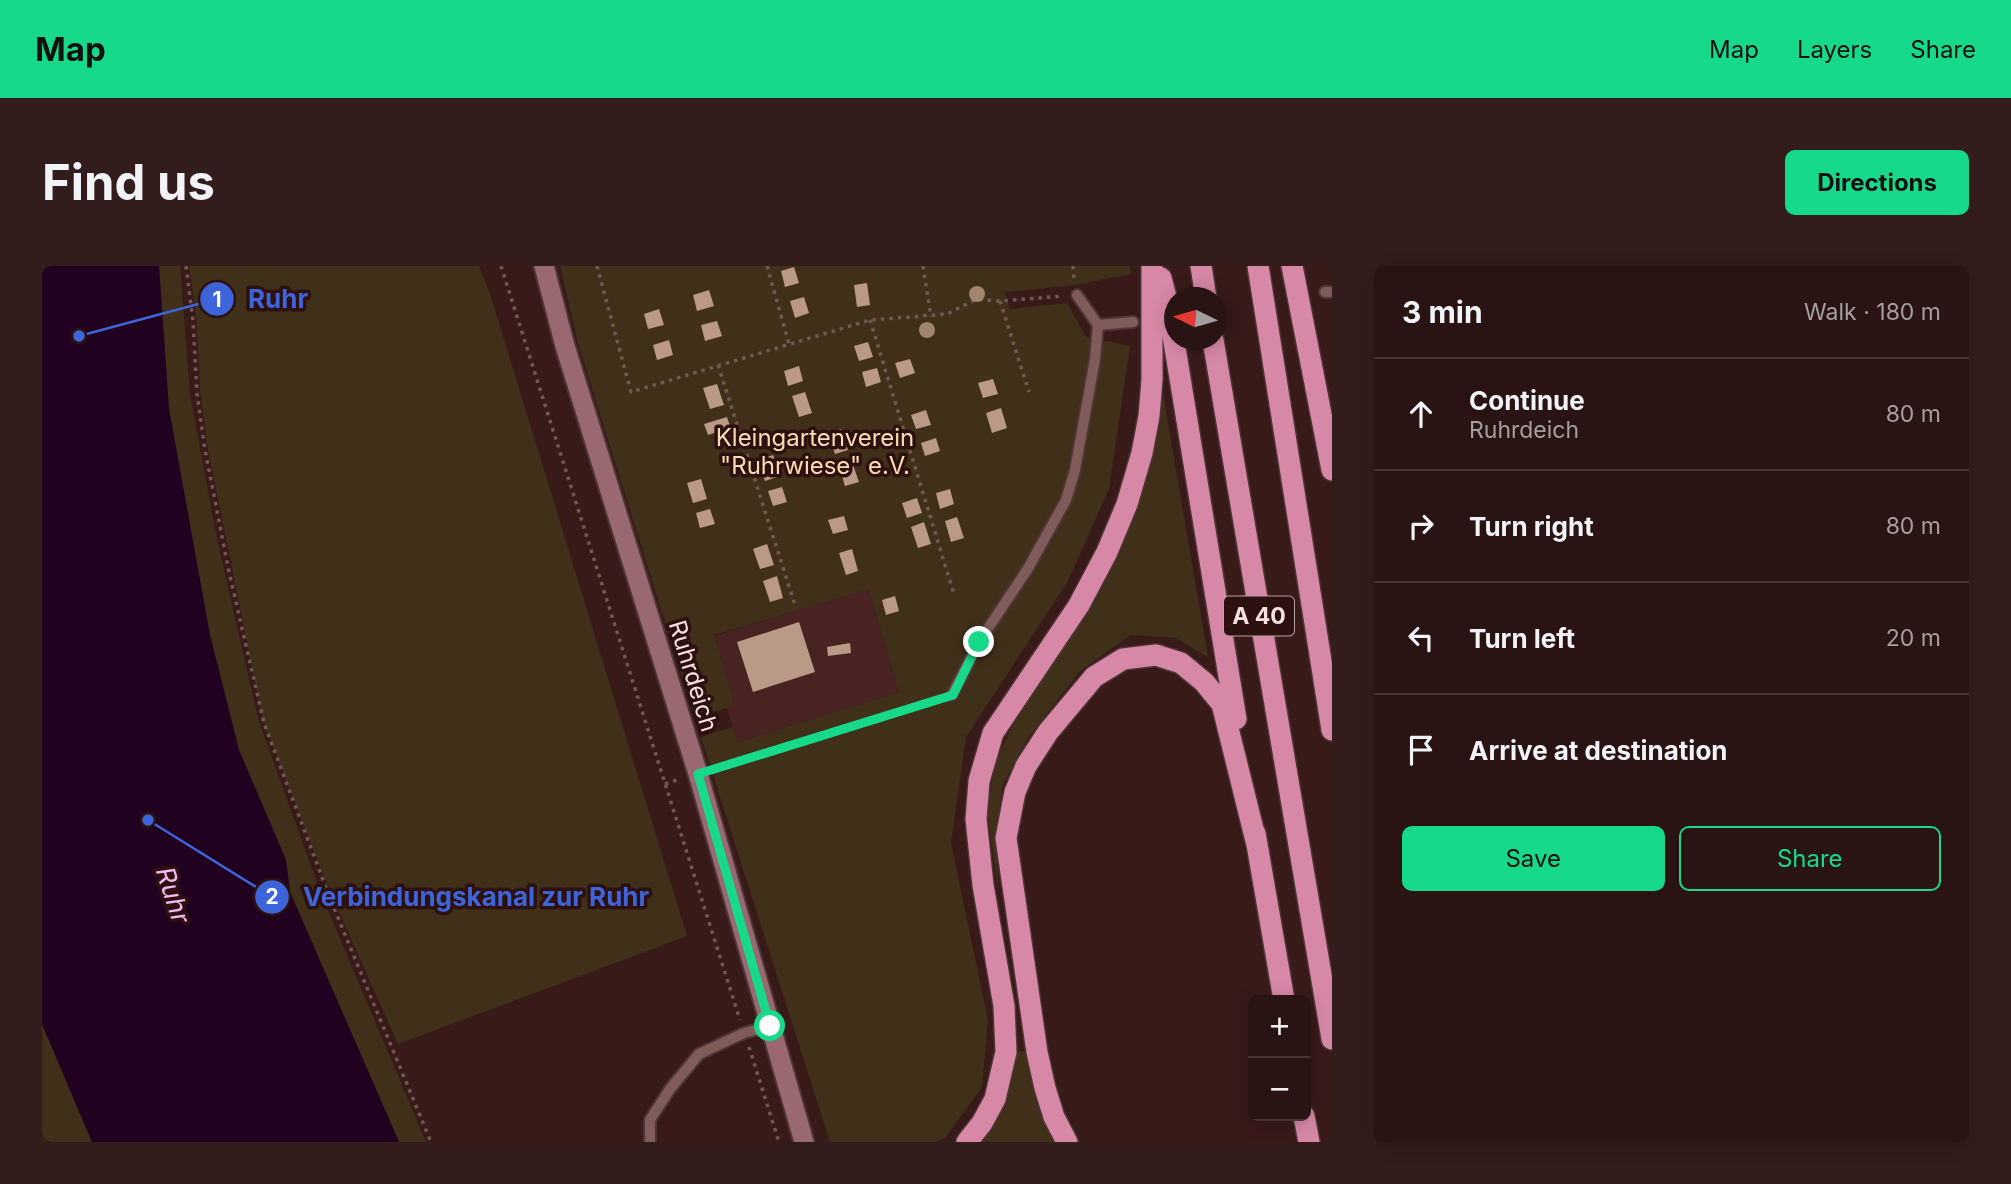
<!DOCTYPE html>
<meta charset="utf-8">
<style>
body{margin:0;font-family:Inter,sans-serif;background:#321d1c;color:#f1f3f6}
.controls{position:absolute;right:21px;bottom:21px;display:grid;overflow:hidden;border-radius:10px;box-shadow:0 4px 18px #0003}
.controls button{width:63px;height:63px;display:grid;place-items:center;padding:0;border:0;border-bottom:2px solid #463333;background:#2a1413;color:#f1f3f6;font:35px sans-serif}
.compass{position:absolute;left:1122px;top:21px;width:63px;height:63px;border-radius:50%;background:#2a1413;box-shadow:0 4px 18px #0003;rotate:275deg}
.stop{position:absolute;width:21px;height:21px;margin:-16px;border:5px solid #16d989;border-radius:50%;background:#fff}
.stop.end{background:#16d989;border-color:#fff;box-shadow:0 2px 7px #0008}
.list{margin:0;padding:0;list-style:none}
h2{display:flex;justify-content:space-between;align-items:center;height:91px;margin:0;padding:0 28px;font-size:30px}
h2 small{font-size:23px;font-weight:400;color:#a59ea0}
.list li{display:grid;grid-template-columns:46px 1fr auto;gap:21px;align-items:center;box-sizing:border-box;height:112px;padding:0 28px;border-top:2px solid #463333}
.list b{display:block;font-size:26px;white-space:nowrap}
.list p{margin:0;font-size:23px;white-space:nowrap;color:#a59ea0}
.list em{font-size:23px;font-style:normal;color:#a59ea0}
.actions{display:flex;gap:14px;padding:21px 28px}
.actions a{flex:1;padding:16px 0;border:2px solid #16d989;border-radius:10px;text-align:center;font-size:24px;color:#16d989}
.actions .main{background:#16d989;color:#111}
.icon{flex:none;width:38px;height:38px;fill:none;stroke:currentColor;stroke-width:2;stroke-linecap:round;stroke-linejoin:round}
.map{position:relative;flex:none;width:1290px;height:876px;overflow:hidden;border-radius:10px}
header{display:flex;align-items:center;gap:42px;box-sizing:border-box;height:98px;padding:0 35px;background:#16d989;color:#111}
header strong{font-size:33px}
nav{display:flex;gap:38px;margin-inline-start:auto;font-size:24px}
.intro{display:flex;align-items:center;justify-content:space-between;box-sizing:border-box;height:168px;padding:0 42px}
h1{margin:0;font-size:49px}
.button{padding:18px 32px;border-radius:10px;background:#16d989;color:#111;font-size:24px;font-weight:700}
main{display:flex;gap:42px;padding:0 42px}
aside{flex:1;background:#2a1413;border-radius:10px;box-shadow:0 4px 18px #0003}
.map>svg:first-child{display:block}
.built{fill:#482322}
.green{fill:#403019}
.water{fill:#200220}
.building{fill:#ba9987}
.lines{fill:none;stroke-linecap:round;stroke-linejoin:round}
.service-casing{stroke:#4e3535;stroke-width:14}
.secondary-casing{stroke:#4e3535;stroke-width:23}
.motorway-casing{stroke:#4e3535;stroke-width:24}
.path{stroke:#735756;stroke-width:3.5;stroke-dasharray:3.5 5;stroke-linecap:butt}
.service{stroke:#7f5b5a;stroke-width:10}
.secondary{stroke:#996871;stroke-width:19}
.motorway{stroke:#d688a6;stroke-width:21}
.tree{fill:#a2856e}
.route{stroke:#16d989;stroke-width:9}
.labels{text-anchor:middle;stroke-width:7;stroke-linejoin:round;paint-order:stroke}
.shield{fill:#2d1010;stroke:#baa2a1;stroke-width:2}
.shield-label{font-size:23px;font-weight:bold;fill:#f6e1df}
.park-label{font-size:24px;fill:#f9dcb4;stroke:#2d1010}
.street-label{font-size:24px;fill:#f6e1df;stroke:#2d1010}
.water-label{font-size:26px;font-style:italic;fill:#f5b8f2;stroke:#2d1010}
.leader{fill:none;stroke:#3e64d9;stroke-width:2.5}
.callout-dot{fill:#3e64d9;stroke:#2d1010;stroke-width:2.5}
.mark-label{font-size:21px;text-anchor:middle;font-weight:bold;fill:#fff}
.callout-label{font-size:26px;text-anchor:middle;font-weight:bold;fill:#3e64d9;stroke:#2d1010;stroke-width:7;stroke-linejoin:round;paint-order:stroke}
</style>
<header>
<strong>Map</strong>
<nav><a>Map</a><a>Layers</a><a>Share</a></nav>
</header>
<div class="intro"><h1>Find us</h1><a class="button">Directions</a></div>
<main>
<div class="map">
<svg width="1290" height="876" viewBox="0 0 1290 876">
<rect width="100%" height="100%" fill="#381a19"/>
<!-- built -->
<path class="built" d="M827 322 857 426 695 476 685 442 692 435 672 370Z"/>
<!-- green -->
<path class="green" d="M117 0H138L148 128 175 273 217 456 280 630 384 876H357L248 626 244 594 197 484 168 369 127 143Z
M147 0H437L449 31 645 670 356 778 288 626 221 455 166 184 158 123 154 48Z
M518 0H1088L1089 8 1033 19 963 26 968 43 1025 37 1044 71 1088 80 1067 223 1026 315 924 471 909 577 946 754 940 821 903 872 893 876H788L659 471 690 461 696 476 857 426 827 323 672 369 692 436 685 442 653 452 537 81Z
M1121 127 1166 391 1134 372 1088 369 1038 405 986 472 960 521 955 584 956 624 945 543 954 494 986 427 1057 321 1099 229Z
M0 758 50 876H0Z
M983 785C989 817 997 847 1012 876H938C960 842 968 827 974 786Z"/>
<!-- water -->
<path class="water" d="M0 0H117L127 143 168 369 197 484 244 594 248 626 357 876H50L0 758Z"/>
<!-- building -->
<path class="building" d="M752 1 757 17 743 21 739 5Z
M825 17 828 39 815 41 812 19Z
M667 24 672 40 655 45 651 29Z
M762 31 767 47 753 52 748 35Z
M617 43 622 59 606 63 602 48Z
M675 55 680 70 663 75 659 59Z
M627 74 631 89 615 94 611 79Z
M826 76 831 91 817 95 812 80Z
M868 93 873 107 858 112 853 97Z
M757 100 761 115 746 120 742 105Z
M835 102 839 116 824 121 820 106Z
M951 113 956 128 941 132 936 117Z
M675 118 682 139 668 143 661 122Z
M763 126 770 147 757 151 750 130Z
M959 142 965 162 950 167 944 147Z
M884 144 889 159 874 163 869 149Z
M685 151 690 166 676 170 675 166 666 169 662 158Z
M799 163 806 184 793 188 786 167Z
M894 172 898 185 883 190 879 177Z
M731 189 738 210 723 215 716 194Z
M810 196 817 216 803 220 797 200Z
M659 213 665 233 651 237 645 217Z
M740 221 745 236 731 240 726 225Z
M908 223 912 238 898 243 894 227Z
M875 232 880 247 865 252 860 237Z
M668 243 673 258 658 262 654 247Z
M802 250 806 264 791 268 786 254Z
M915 251 922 272 909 276 903 255Z
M882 256 889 278 876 282 869 261Z
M725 278 732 299 718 303 711 283Z
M810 283 816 305 804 309 797 287Z
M735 310 741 332 728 336 721 315Z
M853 330 857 345 844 349 840 334Z
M757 356 773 406 711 426 695 376Z
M808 377 809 387 786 390 785 381Z"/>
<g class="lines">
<defs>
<path id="service" d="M1283 26H1290
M1035 29 1056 59 1091 56
M910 429 937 376 985 304 1024 234 1033 204 1053 93 1056 59
M608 876V854L628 823 657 788 702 767 728 760"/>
<path id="secondary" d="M502 0 523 80 656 508 762 876"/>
<path id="motorway" d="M1159 0 1164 32
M1216 0 1290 464
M1250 0 1290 204
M1119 12 1126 39 1194 453
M1171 74 1290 773
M1213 567 1242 734
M1262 850 1267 876
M925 876 940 857 953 833 964 786 962 740 941 619 934 553 937 515 951 467 1037 339 1065 286 1085 238 1100 187 1107 150 1110 114V0
M1025 876 1012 851 1003 822 995 786 964 572 973 526 984 500 1006 466 1052 411 1081 393 1114 389 1139 397 1162 416 1180 438 1215 579"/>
</defs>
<!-- service casing -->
<use href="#service" class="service-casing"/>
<!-- secondary casing -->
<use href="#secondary" class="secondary-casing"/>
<!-- motorway casing -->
<use href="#motorway" class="motorway-casing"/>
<!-- path -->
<path class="path" d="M144 0 151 55 155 128 163 184 187 306 222 457 287 630 389 876
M459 0 698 754
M555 0 589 126 828 54 905 48 935 33 958 35 1022 30
M725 0 747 78
M881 0 889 51
M1031 0 1032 13
M958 35 987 126
M828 54 912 328
M676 99 754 342
M675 502 895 434
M623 518 638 513
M707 781 737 876"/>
<!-- service -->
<use href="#service" class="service"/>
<!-- secondary -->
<use href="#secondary" class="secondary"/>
<!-- motorway -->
<use href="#motorway" class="motorway"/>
</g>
<!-- trees -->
<g class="tree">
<circle cx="935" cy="28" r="8"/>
<circle cx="885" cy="64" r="8"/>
</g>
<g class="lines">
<!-- route -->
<path class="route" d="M728 760 656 508 911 429 937 376"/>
</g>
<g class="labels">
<!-- shield labels -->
<rect class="shield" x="1182" y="330.5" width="70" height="39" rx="5"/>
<g class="shield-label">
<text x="1217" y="358">A 40</text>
</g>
<!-- park labels -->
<g class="park-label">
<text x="773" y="180">Kleingartenverein<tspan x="773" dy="28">"Ruhrwiese" e.V.</tspan></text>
</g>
<!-- street labels -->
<g class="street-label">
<text transform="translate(651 410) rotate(73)" y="8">Ruhrdeich</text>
</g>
<!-- water labels -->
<g class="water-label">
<text transform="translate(131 629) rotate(72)" y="9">Ruhr</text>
</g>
</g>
<!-- callouts -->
<path class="leader" d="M37 70L175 33M106 554L230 631"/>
<g class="callout-dot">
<circle cx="37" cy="70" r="7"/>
<circle cx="106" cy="554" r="7"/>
<circle cx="175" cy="33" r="18"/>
<circle cx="230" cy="631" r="18"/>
</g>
<g class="mark-label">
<text x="175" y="41">1</text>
<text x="230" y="638">2</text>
</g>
<g class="callout-label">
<text x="236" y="42">Ruhr</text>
<text x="434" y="640">Verbindungskanal zur Ruhr</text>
</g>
</svg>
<div class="controls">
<button>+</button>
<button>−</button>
</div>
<svg class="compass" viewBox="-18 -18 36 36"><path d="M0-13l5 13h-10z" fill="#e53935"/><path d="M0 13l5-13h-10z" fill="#a59ea0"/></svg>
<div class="stop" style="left:728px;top:760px"></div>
<div class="stop end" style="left:937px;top:376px"></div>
</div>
<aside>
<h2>3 min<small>Walk · 180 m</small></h2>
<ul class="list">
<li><svg class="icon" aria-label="ahead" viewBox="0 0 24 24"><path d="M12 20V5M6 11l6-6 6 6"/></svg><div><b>Continue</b><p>Ruhrdeich</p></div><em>80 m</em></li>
<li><svg class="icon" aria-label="right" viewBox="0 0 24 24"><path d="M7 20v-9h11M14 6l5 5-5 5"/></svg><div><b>Turn right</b></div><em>80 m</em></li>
<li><svg class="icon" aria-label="left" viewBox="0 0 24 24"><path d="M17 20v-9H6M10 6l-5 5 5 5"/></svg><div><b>Turn left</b></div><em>20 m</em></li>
<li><svg class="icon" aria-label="arrive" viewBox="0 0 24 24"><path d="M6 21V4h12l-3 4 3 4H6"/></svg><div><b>Arrive at destination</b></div></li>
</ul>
<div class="actions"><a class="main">Save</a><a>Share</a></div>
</aside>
</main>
